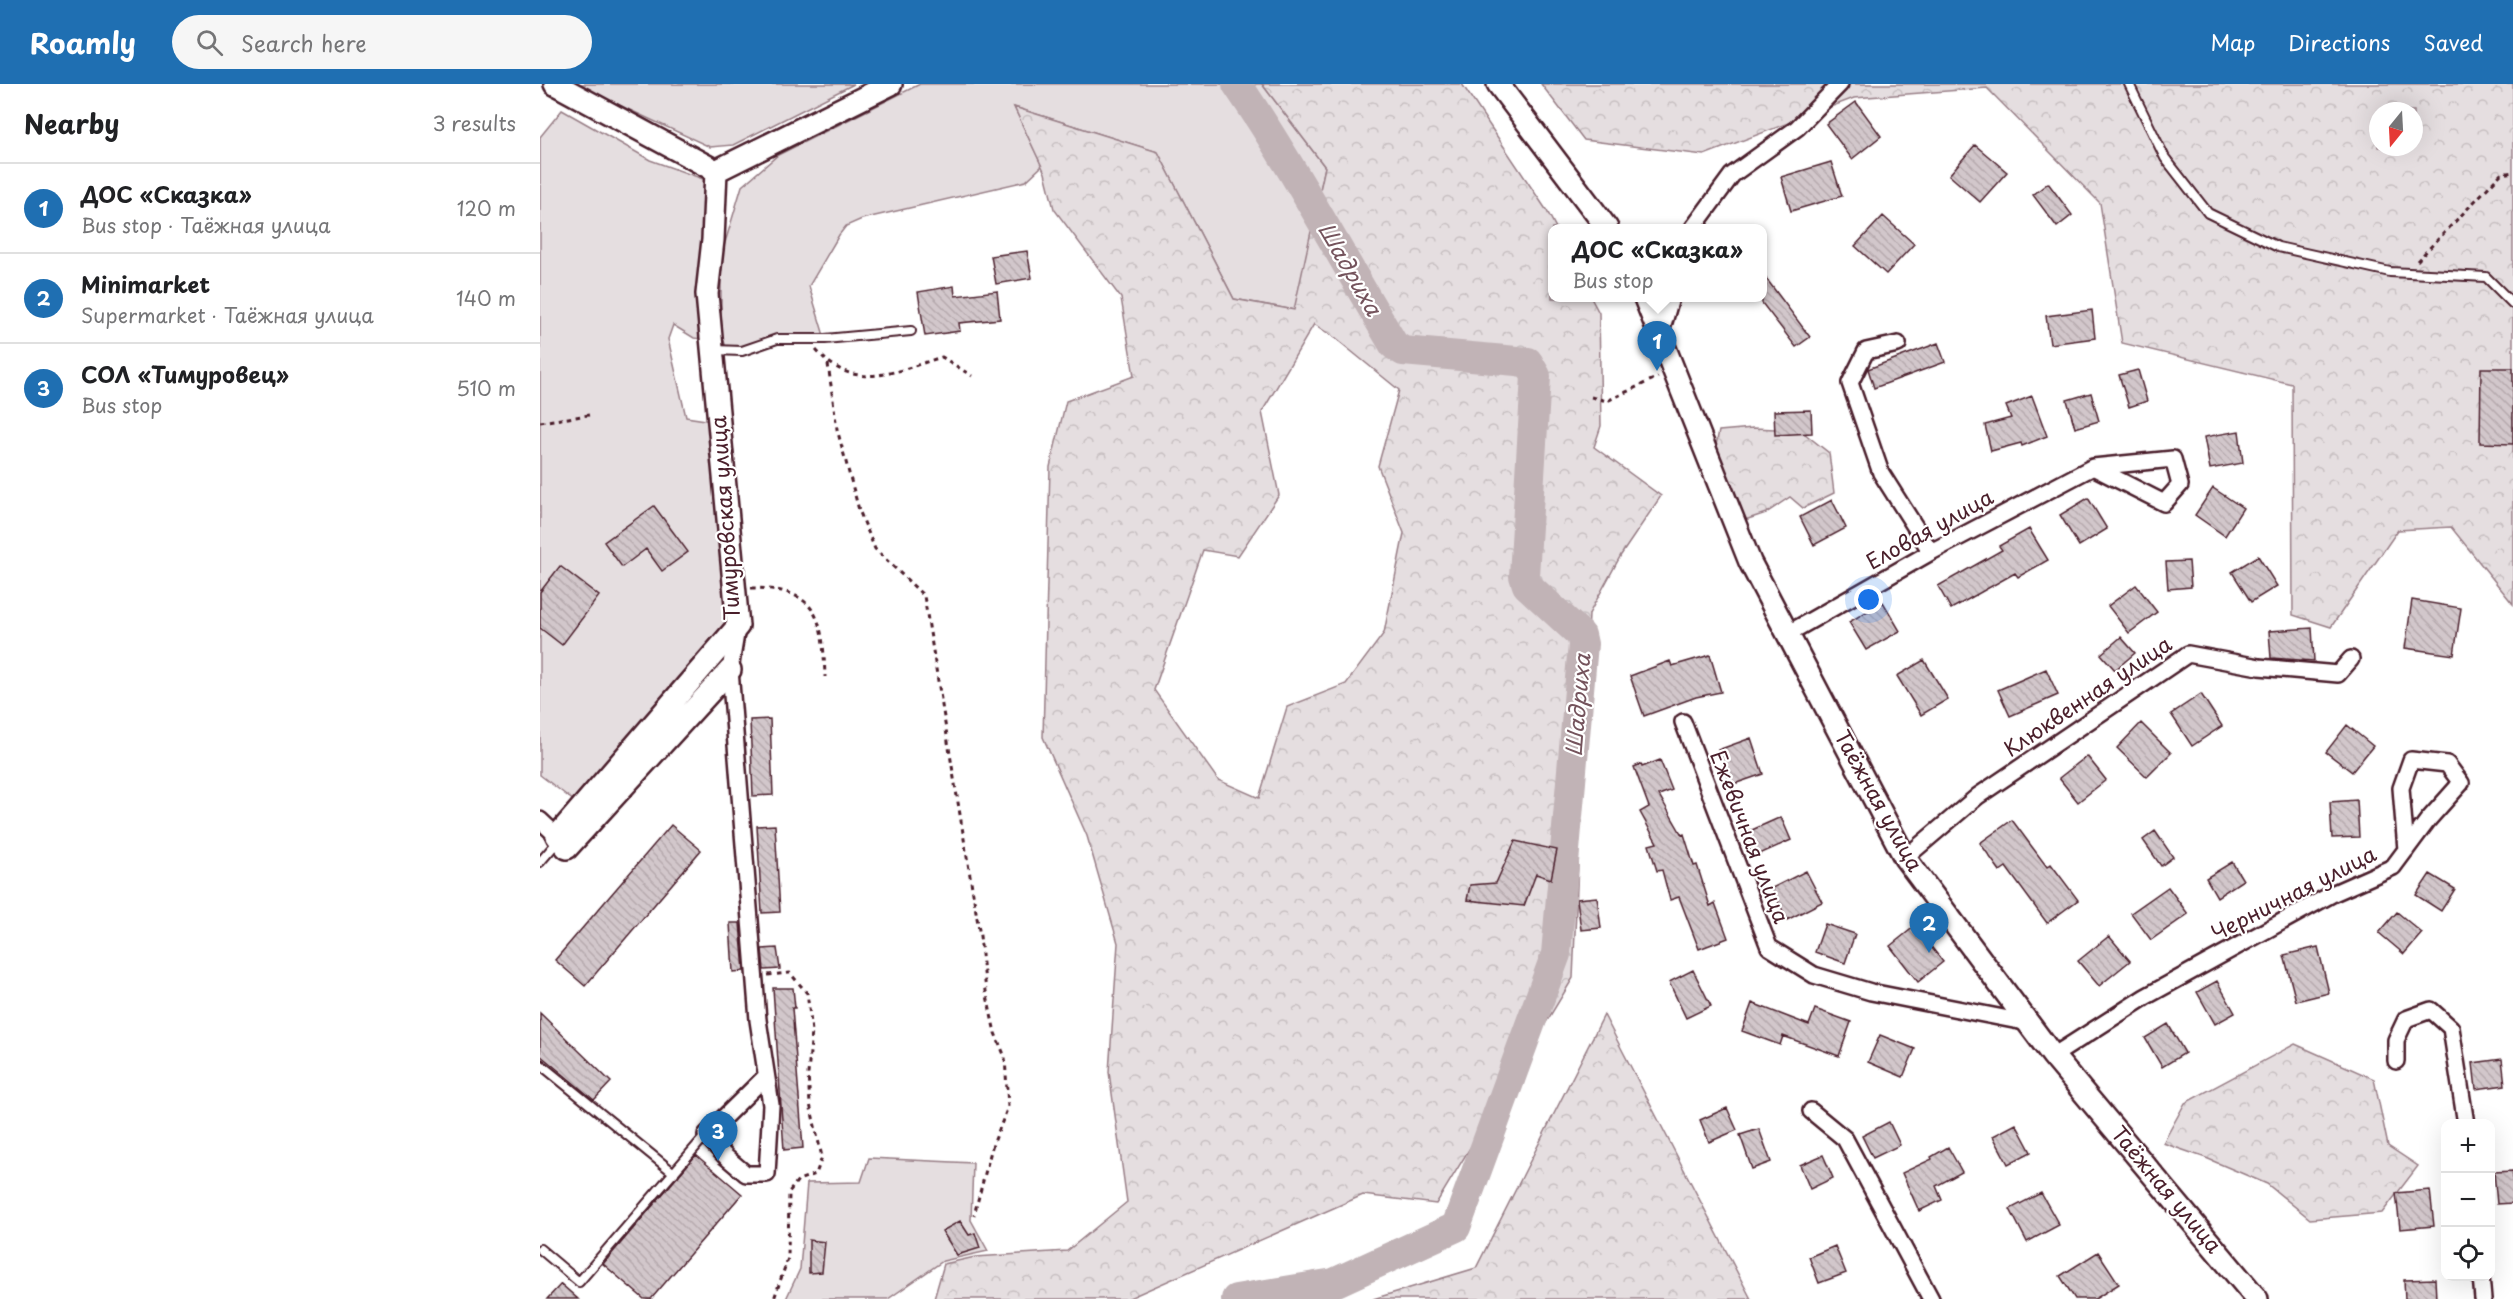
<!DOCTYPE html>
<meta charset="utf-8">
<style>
body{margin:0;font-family:"Playpen Sans",sans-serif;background:#f6f6f6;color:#202124}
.controls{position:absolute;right:18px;bottom:18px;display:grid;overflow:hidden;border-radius:12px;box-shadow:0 6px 24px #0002}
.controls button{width:54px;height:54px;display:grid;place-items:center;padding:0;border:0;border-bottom:2px solid #e0e0e0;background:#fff;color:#202124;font:30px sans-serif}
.compass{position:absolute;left:1829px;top:18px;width:54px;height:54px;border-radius:50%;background:#fff;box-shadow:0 6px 24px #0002;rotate:198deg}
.you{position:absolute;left:1329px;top:516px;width:21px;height:21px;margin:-15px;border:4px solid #fff;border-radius:50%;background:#1a73e8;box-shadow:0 0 0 9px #1a73e833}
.badge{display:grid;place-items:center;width:39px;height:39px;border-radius:50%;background:#1f6fb2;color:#fff;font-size:20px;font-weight:700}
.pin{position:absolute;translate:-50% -50px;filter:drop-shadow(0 2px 3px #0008)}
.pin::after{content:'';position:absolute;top:32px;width:21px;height:18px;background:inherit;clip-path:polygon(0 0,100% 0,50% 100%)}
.popup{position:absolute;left:1008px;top:140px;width:219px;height:78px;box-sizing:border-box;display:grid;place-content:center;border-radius:12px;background:#fff;filter:drop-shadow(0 2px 4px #0005);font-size:20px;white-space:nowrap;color:#757577}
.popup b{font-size:22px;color:#202124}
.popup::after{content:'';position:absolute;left:50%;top:100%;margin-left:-12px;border:12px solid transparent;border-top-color:#fff}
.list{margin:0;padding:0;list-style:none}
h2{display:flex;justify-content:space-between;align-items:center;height:78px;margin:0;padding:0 24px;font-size:26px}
h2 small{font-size:20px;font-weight:400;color:#757577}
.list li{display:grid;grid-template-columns:39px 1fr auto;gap:18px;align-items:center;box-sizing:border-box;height:90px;padding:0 24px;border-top:2px solid #e0e0e0}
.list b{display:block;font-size:22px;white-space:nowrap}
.list p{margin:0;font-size:20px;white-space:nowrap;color:#757577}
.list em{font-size:20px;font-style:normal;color:#757577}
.icon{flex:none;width:33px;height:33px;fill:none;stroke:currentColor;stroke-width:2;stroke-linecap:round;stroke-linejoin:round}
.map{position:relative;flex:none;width:1973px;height:1215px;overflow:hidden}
header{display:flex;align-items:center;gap:36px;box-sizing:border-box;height:84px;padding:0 30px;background:#1f6fb2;color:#fff}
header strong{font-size:28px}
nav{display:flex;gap:33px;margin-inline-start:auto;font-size:21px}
.search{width:420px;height:54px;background:#f6f6f6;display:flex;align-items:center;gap:15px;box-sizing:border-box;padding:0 21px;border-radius:33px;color:#757577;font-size:22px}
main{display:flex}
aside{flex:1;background:#fff}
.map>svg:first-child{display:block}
.green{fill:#e5dee0;stroke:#987e86;stroke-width:1.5}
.forest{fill:url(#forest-crowns);stroke:#987e86;stroke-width:1.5;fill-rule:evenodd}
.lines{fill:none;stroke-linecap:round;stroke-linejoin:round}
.river{stroke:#c1b3b6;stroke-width:30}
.building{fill:url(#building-back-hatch);stroke:#4a1f2b;stroke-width:1.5}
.lane-casing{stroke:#4a1f2b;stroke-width:12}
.street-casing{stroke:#4a1f2b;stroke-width:20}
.secondary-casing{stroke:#4a1f2b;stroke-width:26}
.path{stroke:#4a1f2b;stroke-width:3;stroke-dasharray:4.5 4.5;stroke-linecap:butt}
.lane{stroke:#fff;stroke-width:8}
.street{stroke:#fff;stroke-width:15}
.secondary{stroke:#fff;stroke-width:21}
.labels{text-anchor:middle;stroke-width:4.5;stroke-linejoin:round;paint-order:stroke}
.street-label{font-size:21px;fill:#4a1f2b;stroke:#fff}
.water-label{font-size:22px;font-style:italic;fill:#74535c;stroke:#fff}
</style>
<header>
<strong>Roamly</strong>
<div class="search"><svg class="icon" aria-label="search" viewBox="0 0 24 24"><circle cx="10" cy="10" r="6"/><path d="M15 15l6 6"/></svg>Search here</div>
<nav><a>Map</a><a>Directions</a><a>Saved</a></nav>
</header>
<main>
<aside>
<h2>Nearby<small>3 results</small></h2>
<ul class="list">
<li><span class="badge">1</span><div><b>ДОС «Сказка»</b><p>Bus stop · Таёжная улица</p></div><em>120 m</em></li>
<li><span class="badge">2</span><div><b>Minimarket</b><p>Supermarket · Таёжная улица</p></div><em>140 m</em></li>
<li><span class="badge">3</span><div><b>СОЛ «Тимуровец»</b><p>Bus stop</p></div><em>510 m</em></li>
</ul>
</aside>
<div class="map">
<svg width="1973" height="1215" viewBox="0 0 1973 1215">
<defs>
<pattern id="forest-crowns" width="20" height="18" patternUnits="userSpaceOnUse" patternTransform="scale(1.5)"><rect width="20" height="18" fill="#e5dee0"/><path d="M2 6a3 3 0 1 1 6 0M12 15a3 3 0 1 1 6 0" fill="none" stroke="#c6bec0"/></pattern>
<pattern id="building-back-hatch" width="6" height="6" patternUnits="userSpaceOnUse" patternTransform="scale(1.5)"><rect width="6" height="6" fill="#d2c7cb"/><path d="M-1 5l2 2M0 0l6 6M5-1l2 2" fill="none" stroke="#b6aaae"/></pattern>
</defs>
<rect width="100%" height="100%" fill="#fff"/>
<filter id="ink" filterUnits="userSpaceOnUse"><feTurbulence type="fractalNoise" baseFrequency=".0167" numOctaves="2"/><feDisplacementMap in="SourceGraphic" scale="12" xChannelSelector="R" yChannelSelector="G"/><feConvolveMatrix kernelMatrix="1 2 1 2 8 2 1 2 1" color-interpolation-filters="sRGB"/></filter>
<g filter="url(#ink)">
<!-- green -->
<path class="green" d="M39 0H314L193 61 170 63 40 3Z
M380 0H722L785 83 755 226 694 215 618 68 474 23 502 82 486 97 322 135 306 142 299 151 269 202 285 255H237L202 267 187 266 181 248V172L202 102 238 71Z
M22 26 110 76 166 96 163 255 154 254 133 241 128 255 146 333 172 337 188 539 34 717 0 691V53Z
M329 1074 433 1079 431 1136 448 1167 403 1177 348 1215H246L260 1185 267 1099 321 1098Z"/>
<!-- forest -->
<path class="forest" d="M722 0H922L1007 127 1016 144H1012V214H1051L1059 229 1061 342 1054 363 1121 412 1081 471 1049 530 1033 894 896 1120 823 1111 587 1215H394L404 1180 435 1173 527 1167 587 1118 569 988 578 859 547 752 503 653 510 383 526 317 594 292 581 214 514 125 505 89 474 23 618 68 694 215 754 226 785 83ZM774 240 795 254 859 306 838 382 864 449 844 549 806 600 747 623 719 714 678 696 614 606 663 466 698 472 739 411 722 328Z
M1001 0H1973V520L1911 443 1858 446 1791 543 1753 531 1752 300 1582 259 1560 119 1447 4 1314 14 1164 71 1044 56ZM1838 27H1874V63H1838Z
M1213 344 1260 346 1289 369 1294 409 1263 424 1250 413 1226 429 1202 437 1174 370 1179 347Z
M1064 931 1211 1215H833L936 1184Z
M1755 960 1834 995 1848 1062 1878 1082 1842 1129 1770 1135 1727 1100 1666 1074 1623 1059 1645 1019Z"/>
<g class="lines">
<!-- river -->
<path class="river" d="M696 1215 794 1199 916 1143 1016 870 1043 560 1041 551 987 501 984 492 996 292 988 278 863 267 854 261C802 174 754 84 697 0"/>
</g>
<!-- building -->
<path class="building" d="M1316 18 1341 52 1312 75 1286 40Z
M1435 61 1467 88 1440 118 1409 91Z
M1291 78 1302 112 1251 127 1241 93Z
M1508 99 1532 131 1517 143 1493 111Z
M1343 132 1374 160 1346 190 1315 162Z
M487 167 492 194 456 200 451 172Z
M1222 189 1270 253 1256 263 1222 219Z
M414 202 415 212 457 207 460 235 419 239 420 247 385 252 378 208Z
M1552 226 1555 254 1510 260 1506 232Z
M1398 259 1405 278 1334 304 1328 285Z
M1941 284H1973V360L1940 359Z
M1598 286 1607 317 1589 323 1579 291Z
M1551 309 1559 337 1535 344 1527 316Z
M1492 312 1507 352 1482 362 1481 359 1451 367 1445 341 1471 334 1466 322Z
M1271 326 1272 349 1235 351 1234 327Z
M1699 347 1703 379 1670 385 1664 353Z
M1673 404 1703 424 1685 452 1655 431Z
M1548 414 1567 445 1539 462 1520 431Z
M1292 416 1306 444 1274 461 1260 433Z
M114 422 148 468 122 487 106 465 82 483 64 458Z
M1489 445 1508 476 1478 493 1475 489 1411 525 1398 502 1462 466 1459 462Z
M1718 472 1737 502 1711 518 1692 488Z
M1649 477 1651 503 1628 505 1626 478Z
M20 482 59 512 22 561 0 544V508Z
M1596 501 1617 528 1589 549 1568 522Z
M1872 516 1921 524 1914 571 1865 564Z
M1343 518 1360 547 1326 566 1309 538Z
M1772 544 1774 577 1731 574 1729 547Z
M1581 553 1595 569 1575 586 1561 570Z
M1170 571 1181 608 1156 613 1104 632 1090 592 1130 577 1132 582Z
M1384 576 1408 615 1381 631 1357 592Z
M1506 585 1518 611 1470 632 1458 606Z
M1661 610 1682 642 1652 662 1631 630Z
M230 635 233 711 213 712 210 636Z
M1601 639 1631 669 1607 693 1577 664Z
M1807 641 1833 662 1812 688 1786 668Z
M1211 654 1223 690 1191 701 1178 666Z
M1547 672 1566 696 1538 718 1519 694Z
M1120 676 1132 706 1119 711 1142 751 1144 750 1154 782 1157 781 1170 822 1175 819 1188 854 1159 865 1139 813 1130 816 1122 786 1117 787 1109 761 1117 759 1100 728 1109 723 1094 683 1101 680 1102 683Z
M1817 716 1819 753 1792 754 1790 718Z
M1241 733 1251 756 1213 773 1203 750Z
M1472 736 1507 783 1511 780 1538 816 1507 839 1466 783 1460 787 1440 759Z
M131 741 161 766 45 902 15 876Z
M235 741 240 828 222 829 217 742Z
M1615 747 1633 773 1621 782 1603 756Z
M975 757 1017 766 1011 795 996 790 984 822 927 816 930 801 956 799Z
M1692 778 1703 796 1677 813 1666 794Z
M1266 787 1282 818 1247 836 1232 804Z
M1890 790 1915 805 1901 827 1876 811Z
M1628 803 1648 830 1611 856 1591 829Z
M1057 813 1061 844 1041 846 1037 815Z
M1857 828 1882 849 1864 870 1839 849Z
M190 839H200L204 887 193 888Z
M1285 840 1315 850 1305 879 1275 868Z
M1375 842 1403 878 1378 898 1350 862Z
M1569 852 1590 877 1559 902 1538 877Z
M1778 863 1789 909 1756 917 1744 871Z
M237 864 240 885 224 886 222 865Z
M1153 886 1171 922 1146 934 1129 898Z
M1677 897 1695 929 1675 940 1657 908Z
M233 904H253L255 924H252L263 1064 244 1066Z
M1212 919 1269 941 1275 925 1311 938 1299 972 1243 952 1240 961 1202 947Z
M0 929 71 998 54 1016 0 971Z
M1628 940 1645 969 1622 983 1605 954Z
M1340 951 1375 965 1363 993 1328 978Z
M1962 975 1965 1001 1936 1005 1933 979Z
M1187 1024 1197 1046 1169 1058 1160 1036Z
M1349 1038 1360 1061 1333 1074 1322 1052Z
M1476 1040 1491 1068 1468 1080 1453 1052Z
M1219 1045 1231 1078 1212 1085 1200 1051Z
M1408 1063 1422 1088 1396 1102 1402 1116 1379 1127 1362 1089 1392 1075 1391 1073Z
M156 1071 202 1110 111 1215H104L63 1180Z
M1283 1071 1293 1094 1270 1105 1260 1081Z
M1973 1087V1119L1957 1120 1954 1088Z
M1890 1106 1894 1142 1860 1145 1856 1109Z
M1501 1109 1519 1141 1487 1158 1470 1125Z
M420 1137 429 1151 435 1149 440 1164 417 1171 402 1147Z
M269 1156 285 1158 282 1188 269 1189Z
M1295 1162 1306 1189 1279 1199 1269 1173Z
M1558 1168 1579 1200 1555 1215H1535L1520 1192Z
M1895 1195 1896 1215H1865L1864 1196Z
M21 1200 38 1215H7Z"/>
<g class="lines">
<defs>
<path id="lane" d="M1589 0 1625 74 1668 129 1738 163 1850 188 1946 193 1973 220
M174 266 202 267 237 255H285L371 247
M0 778 19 756
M0 980 134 1089
M0 1165 39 1198 166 1051"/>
<path id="street" d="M1153 144 1192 91 1257 44 1300 0
M1120 252 1131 214
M1358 260 1326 267 1310 299 1341 389 1391 468
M197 544 190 586 218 936 231 1021 227 1090H206L186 1073 166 1051 226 992
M1247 550 1391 468 1553 383 1624 419 1640 401 1633 375 1553 383
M1143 638 1229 863 1274 891 1331 908 1489 939
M0 736 17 752
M1365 774 1438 712 1648 570 1719 583 1798 590 1811 575
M1513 972 1605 913 1794 809 1853 783 1888 736 1921 699 1907 680 1871 676 1861 704 1866 766
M1856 977V956L1866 935 1891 926 1911 944 1926 1040
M1271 1027 1305 1055 1391 1215
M1941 1192 1943 1215"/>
<path id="secondary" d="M15 0 176 87
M958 0 1067 144
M176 87 173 156 167 210 198 542 17 752 27 764 190 586
M176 87 351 0
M1105 214 1210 478 1365 774 1513 972 1717 1215"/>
</defs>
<!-- lane casing -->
<use href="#lane" class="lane-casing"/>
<!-- street casing -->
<use href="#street" class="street-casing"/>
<!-- secondary casing -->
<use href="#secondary" class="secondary-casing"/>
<!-- path -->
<path class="path" d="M1877 177 1961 90 1973 88
M276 266C315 310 355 287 402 273L432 292
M288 280 297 345 319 426 335 465 384 512 440 852 446 907 455 949 465 973 468 1023 452 1063 434 1131
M1051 313 1067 317 1118 293
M0 338 49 331
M211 504C279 504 283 535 285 593
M228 891 250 889 267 909 272 947 268 990 270 1020 282 1073 276 1090 258 1096 249 1108 248 1174 234 1215"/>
<!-- lane -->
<use href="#lane" class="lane"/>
<!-- street -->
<use href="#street" class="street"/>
<!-- secondary -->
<use href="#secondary" class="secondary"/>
</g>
</g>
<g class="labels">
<!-- street labels -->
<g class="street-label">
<text transform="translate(186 434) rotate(-94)" y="7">Тимуровская улица</text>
<text transform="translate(1390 446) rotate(-29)" y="7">Еловая улица</text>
<text transform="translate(1548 613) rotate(-34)" y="7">Клюквенная улица</text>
<text transform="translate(1338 717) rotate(61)" y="7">Таёжная улица</text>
<text transform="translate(1209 753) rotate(69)" y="7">Ежевичная улица</text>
<text transform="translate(1754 810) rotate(-27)" y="7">Черничная улица</text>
<text transform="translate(1626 1106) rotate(50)" y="7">Таёжная улица</text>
</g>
<!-- water labels -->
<g class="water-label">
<text transform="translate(810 185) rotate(60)" y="8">Шадриха</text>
<text transform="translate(1038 621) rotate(-85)" y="8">Шадриха</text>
</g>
</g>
</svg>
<div class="controls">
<button>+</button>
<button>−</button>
<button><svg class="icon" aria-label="locate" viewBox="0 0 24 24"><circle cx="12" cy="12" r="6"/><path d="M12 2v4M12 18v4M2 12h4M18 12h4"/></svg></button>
</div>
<svg class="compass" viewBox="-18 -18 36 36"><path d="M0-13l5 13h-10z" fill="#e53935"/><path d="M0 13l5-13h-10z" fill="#757577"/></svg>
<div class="you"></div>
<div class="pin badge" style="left:1117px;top:287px">1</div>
<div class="popup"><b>ДОС «Сказка»</b>Bus stop</div>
<div class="pin badge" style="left:1389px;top:869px">2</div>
<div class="pin badge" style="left:178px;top:1077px">3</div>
</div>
</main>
